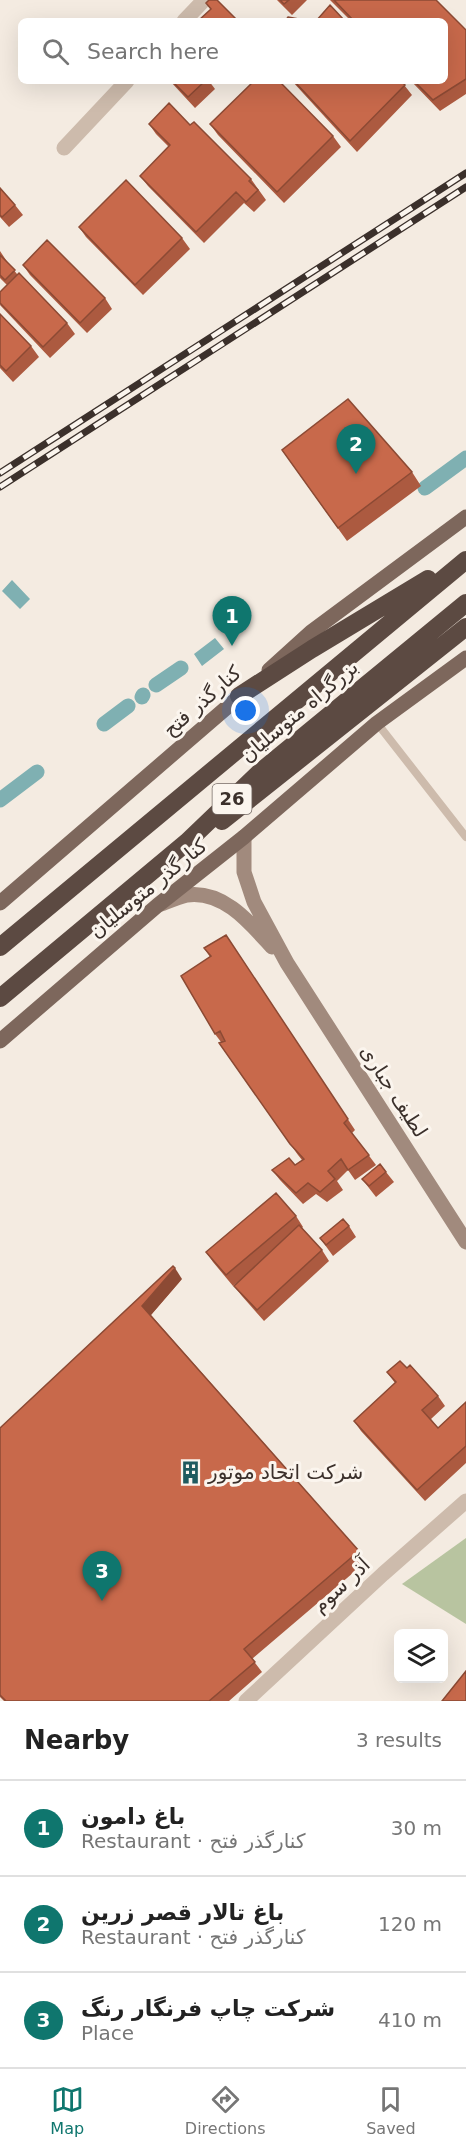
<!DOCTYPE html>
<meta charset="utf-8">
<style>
body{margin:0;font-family:"DejaVu Sans","Noto Naskh Arabic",sans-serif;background:#f2f2f2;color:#222}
.controls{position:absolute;right:18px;bottom:18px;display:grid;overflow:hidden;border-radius:9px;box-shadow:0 6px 24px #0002}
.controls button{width:54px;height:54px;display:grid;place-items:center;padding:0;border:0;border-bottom:2px solid #e0e0e0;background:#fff;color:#222;font:30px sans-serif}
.you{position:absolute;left:246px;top:711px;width:21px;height:21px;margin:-15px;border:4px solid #fff;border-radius:50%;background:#1a73e8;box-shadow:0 0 0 9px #1a73e833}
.badge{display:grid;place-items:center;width:39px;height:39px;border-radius:50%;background:#0f766e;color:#fff;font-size:20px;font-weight:700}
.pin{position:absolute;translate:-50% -50px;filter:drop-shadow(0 2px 3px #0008)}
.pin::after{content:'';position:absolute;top:32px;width:21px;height:18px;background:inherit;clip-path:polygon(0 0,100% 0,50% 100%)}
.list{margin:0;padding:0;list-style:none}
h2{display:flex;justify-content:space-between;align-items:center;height:78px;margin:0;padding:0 24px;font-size:26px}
h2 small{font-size:20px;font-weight:400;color:#767676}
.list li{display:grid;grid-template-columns:39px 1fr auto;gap:18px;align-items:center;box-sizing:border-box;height:96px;padding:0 24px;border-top:2px solid #e0e0e0}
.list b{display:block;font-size:22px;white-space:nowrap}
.list p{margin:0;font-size:20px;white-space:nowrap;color:#767676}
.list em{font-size:20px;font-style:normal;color:#767676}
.icon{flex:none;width:33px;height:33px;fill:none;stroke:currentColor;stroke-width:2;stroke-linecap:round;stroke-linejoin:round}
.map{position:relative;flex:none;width:466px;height:1701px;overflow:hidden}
.search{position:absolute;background:#fff;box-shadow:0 6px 24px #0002;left:18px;right:18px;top:18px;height:66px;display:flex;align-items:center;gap:15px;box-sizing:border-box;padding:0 21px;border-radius:9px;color:#767676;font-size:22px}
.sheet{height:366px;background:#fff}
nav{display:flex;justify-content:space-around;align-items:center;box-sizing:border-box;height:84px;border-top:2px solid #e0e0e0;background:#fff;font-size:16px;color:#767676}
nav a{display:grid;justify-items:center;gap:3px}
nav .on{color:#0f766e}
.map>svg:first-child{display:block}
.green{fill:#b8c4a0}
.water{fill:#7fb0b2}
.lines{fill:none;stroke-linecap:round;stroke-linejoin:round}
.canal{stroke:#7fb0b2;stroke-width:15}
.lane{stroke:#cdbbac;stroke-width:8}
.street{stroke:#cdbbac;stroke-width:15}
.secondary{stroke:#a18a7d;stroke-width:15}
.primary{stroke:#7d675c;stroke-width:15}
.highway{stroke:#5c4a42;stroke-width:18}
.rail-casing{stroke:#3b302b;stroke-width:7}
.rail{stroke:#fbf5ee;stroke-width:4.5;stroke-dasharray:14;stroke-linecap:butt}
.wall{fill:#ac5a40}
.shaded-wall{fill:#8c4a34}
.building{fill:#c8694b;stroke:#8c4a34;stroke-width:1.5}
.labels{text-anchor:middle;stroke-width:6;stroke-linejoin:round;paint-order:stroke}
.shield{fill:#fbf5ee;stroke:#756b66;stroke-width:1.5}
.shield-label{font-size:18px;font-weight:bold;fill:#3b302b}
.street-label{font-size:20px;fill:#3b302b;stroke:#fbf5ee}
.poi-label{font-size:20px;fill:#3b302b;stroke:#fbf5ee;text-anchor:start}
</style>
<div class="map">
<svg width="466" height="1701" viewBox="0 0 466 1701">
<rect width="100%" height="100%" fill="#f4ebe1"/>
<!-- green -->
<path class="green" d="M466 1538V1624L402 1584Z"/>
<!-- water -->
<path class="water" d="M12 580 30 599 20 609 2 591Z
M215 638 224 649 202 666 194 654Z"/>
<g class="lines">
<!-- canal -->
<path class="canal" d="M425 488 466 458
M156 685 181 668
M142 697 143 695
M104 724 128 706
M0 800 37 772"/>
<!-- lane -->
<path class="lane" d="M377 723 466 837"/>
<!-- street -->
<path class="street" d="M184 21 204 0
M64 148 127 81
M246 1701 383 1574 466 1501"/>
<!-- secondary -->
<path class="secondary" d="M244 837V872L254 902 287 963 466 1242
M161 904C169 901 179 897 187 895 224 890 251 924 272 947"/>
<!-- primary -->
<path class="primary" d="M269 670 311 632 466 517
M0 903 247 690
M0 1041 158 905 244 837 377 723 466 658"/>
<!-- highway -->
<path class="highway" d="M239 696 312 649 428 579
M222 821 466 627
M0 947 466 560
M0 998 187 842 259 773 466 603"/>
<defs>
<path id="rail" d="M0 473 466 173
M0 487 466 187"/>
</defs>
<!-- rail casing -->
<use href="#rail" class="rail-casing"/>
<!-- rail -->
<use href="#rail" class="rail"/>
</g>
<!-- wall -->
<path class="wall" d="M277 0H307L292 15Z
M330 0H436L466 30V94L440 111 411 81H445V21H351Z
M170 81H209L215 89 195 108Z
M292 81H401L412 95 357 152Z
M149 124 190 125 251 179 266 200 254 212 244 203 204 243 148 186 140 176 169 147 156 134Z
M210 124 333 136 341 147 284 203 218 135Z
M0 188 15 205 23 215 9 227 0 217Z
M79 227 182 238 190 249 143 295 86 237Z
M0 251 8 263 17 274 67 323 75 334 50 358 0 305 7 285 0 278Z
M23 265 105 298 112 309 87 333 30 275Z
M0 314 31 346 39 357 13 382 0 368Z
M282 450 412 472 421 486 347 541Z
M226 935 355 1130 352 1133 376 1165 355 1180 348 1170 337 1181 343 1190 327 1202 316 1194 303 1204 280 1180 272 1170 295 1165 302 1160 298 1155 219 1043 221 1042 215 1034 210 957 204 948Z
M386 1172 394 1182 376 1197 362 1179Z
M296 1216 303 1227 302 1228 322 1250 329 1261 264 1321 242 1296 234 1286 245 1276 233 1286 213 1262 206 1252Z
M349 1226 356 1237 333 1256 320 1238Z
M182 1279 151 1315 359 1551 367 1561 252 1659 262 1672 229 1701H4L0 1697V1428Z
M407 1368 438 1396 445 1406 431 1419 438 1428 466 1402V1463L425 1501 361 1431 354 1421 395 1383 387 1372Z"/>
<!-- shaded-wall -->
<path class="shaded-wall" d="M175 1268 182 1279 150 1316 142 1306Z"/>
<!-- building -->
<path class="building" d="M209 0H217L238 21H198L211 9 206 3Z
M280 0H289L284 4Z
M334 0H436L466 30V79L433 100 414 81H445V21H354Z
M330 5 345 21H316Z
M288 17 304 20 305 21H285Z
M172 81H205L188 97Z
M254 81H279L333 136 277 192 210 124Z
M294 81H401L405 85 350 141Z
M169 103 190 125 194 122 251 179 249 181 258 190 246 202 236 192 196 232 140 176 170 145 149 124Z
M126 180 182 238 135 285 79 227Z
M0 188 15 205 2 217 0 215Z
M47 240 105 298 80 323 23 265Z
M0 255 15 270 5 280 0 275Z
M19 273 67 323 43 347 0 303V292Z
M0 314 31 346 6 371 0 365Z
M348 399 412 472 338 528 282 450Z
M226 935 348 1119 344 1123 369 1155 348 1170 341 1159 328 1171 335 1179 320 1192 308 1183 296 1193 272 1170 289 1158 295 1165 304 1159 290 1144 219 1043 225 1041 220 1031 215 1034 181 976 211 956 204 948Z
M380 1164 386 1172 369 1186 362 1179Z
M276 1193 296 1216 226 1275 206 1252Z
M343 1219 349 1226 326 1245 320 1238Z
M299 1225 322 1250 257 1310 234 1286Z
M173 1266 175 1268 142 1306 359 1551 244 1649 255 1662 209 1701H6L0 1695V1428Z
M400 1361 407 1368 410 1365 438 1396 422 1410 438 1428 466 1402V1446L417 1490 354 1421 396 1382 387 1372Z
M466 1671V1701H442Z"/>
<!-- icons -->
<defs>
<symbol id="building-bare" viewBox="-9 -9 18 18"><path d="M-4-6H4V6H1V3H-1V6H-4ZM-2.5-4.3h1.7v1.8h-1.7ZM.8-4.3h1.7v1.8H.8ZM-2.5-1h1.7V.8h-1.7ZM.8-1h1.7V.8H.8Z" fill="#1f5a5e" stroke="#fbf5ee" stroke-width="2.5" paint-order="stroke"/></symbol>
</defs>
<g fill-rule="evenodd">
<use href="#building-bare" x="174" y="1456" width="33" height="33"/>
</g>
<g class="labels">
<!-- shield labels -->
<rect class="shield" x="212.5" y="784" width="39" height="30" rx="4.5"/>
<g class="shield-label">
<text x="232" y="805">26</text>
</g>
<!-- street labels -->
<g class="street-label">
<text transform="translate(202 701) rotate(-41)" y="7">کنارگذر فتح</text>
<text transform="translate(299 711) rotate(-40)" y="7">بزرگراه متوسلیان</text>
<text transform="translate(148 888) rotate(-39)" y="7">کنارگذر متوسلیان</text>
<text transform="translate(394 1091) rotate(57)" y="7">لطیف جباری</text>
<text transform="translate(341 1585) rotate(-43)" y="7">آذر سوم</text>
</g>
<!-- poi labels -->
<g class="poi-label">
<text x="208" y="1479">شرکت اتحاد موتور</text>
</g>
</g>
</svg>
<div class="controls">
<button><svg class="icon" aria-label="layers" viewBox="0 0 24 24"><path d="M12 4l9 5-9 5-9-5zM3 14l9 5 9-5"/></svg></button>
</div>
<div class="you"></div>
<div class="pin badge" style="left:232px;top:646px">1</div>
<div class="pin badge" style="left:356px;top:474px">2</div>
<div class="pin badge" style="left:102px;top:1601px">3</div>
<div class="search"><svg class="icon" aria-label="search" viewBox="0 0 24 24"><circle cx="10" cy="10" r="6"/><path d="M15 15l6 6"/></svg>Search here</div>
</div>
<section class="sheet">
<h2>Nearby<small>3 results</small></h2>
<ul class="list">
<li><span class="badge">1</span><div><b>باغ دامون</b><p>Restaurant · کنارگذر فتح</p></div><em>30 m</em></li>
<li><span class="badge">2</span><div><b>باغ تالار قصر زرین</b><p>Restaurant · کنارگذر فتح</p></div><em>120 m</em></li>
<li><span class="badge">3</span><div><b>شرکت چاپ فرنگار رنگ</b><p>Place</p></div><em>410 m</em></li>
</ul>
</section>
<nav>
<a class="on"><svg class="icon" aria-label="map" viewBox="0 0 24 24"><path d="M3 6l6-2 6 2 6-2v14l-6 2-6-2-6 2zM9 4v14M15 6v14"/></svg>Map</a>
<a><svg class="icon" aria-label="directions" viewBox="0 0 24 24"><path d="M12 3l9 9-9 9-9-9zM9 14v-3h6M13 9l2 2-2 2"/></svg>Directions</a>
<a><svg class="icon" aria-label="saved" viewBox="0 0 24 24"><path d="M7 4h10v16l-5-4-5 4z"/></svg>Saved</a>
</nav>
